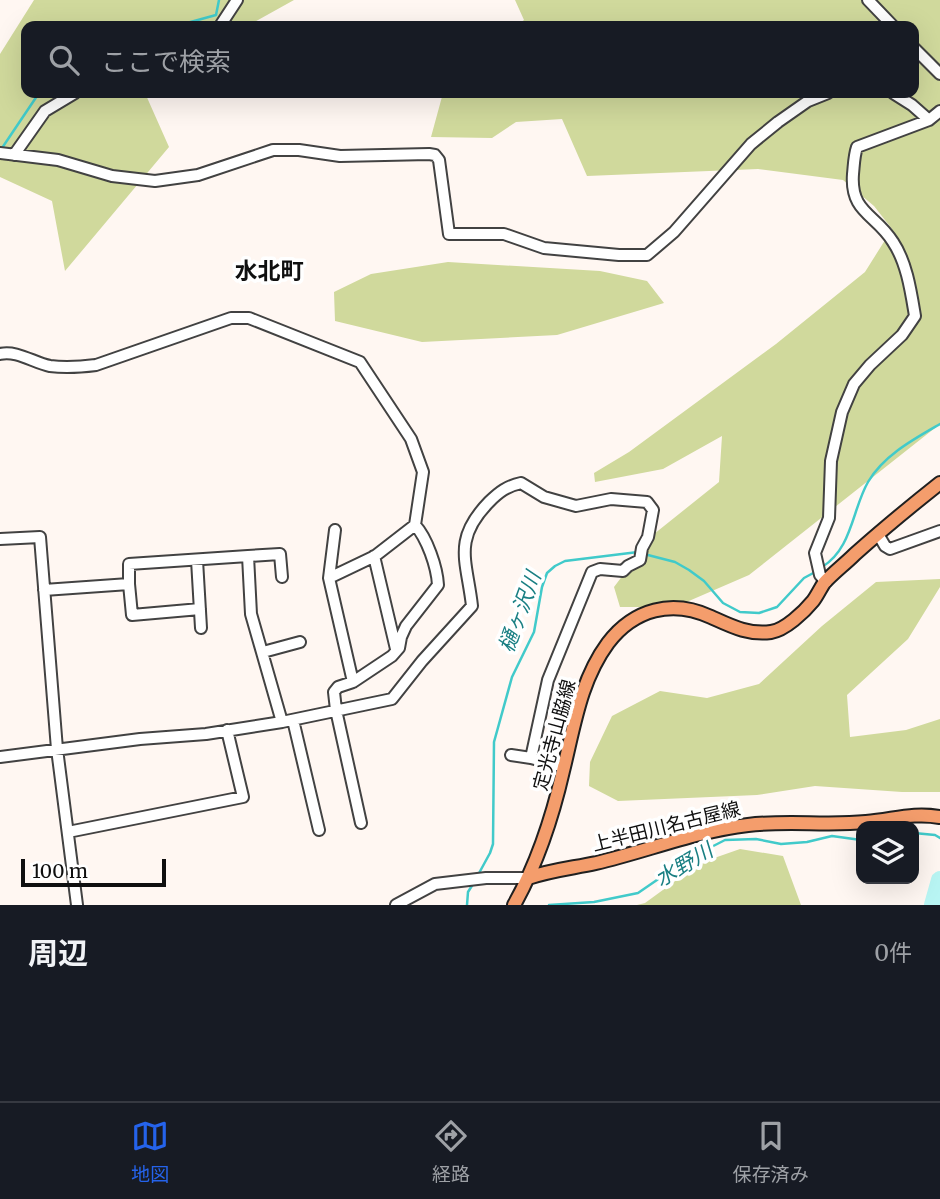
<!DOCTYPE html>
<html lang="ja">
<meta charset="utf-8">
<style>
body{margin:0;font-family:Merriweather,"Noto Sans JP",serif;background:#242831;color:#f1f3f6}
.controls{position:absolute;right:21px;bottom:21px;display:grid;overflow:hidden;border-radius:14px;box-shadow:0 7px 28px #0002}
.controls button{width:63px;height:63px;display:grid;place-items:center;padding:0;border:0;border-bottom:2px solid #363941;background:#171b24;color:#f1f3f6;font:35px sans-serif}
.scale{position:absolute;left:21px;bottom:18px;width:145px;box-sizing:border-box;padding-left:7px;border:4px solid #0f0f0f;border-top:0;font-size:19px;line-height:24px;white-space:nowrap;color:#0f0f0f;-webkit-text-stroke:5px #fff;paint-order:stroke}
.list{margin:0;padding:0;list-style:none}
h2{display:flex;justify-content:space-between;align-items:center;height:91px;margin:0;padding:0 28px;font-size:30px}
h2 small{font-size:23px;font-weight:400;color:#9ea1a6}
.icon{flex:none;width:38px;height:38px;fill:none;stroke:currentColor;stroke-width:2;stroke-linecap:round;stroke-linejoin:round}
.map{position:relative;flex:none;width:940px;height:905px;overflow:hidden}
.search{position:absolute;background:#171b24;box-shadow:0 7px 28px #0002;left:21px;right:21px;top:21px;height:77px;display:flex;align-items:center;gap:18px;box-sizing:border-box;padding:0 24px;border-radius:14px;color:#9ea1a6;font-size:26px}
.sheet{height:196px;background:#171b24}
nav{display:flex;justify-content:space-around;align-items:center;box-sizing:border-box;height:98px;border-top:2px solid #363941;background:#171b24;font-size:19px;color:#9ea1a6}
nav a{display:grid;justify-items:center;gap:4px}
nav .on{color:#2563eb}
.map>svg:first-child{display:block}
.forest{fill:#d0d99c}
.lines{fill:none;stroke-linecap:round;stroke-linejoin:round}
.stream{stroke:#41caca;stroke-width:2.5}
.river{stroke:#b8f5f3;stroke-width:18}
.minor-casing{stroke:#424242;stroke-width:14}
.major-casing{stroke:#202020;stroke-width:16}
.minor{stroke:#fff;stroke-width:10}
.major{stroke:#f49d6c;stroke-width:12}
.labels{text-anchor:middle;stroke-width:7;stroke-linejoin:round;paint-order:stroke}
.street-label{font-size:19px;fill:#0f0f0f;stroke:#fff}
.water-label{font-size:21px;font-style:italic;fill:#197f83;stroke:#fff}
.quarter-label{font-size:23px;font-weight:bold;fill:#0f0f0f;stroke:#fff}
</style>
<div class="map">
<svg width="940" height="905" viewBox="0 0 940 905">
<rect width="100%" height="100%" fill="#fff7f2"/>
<!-- forest -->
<path class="forest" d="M34 0H294L247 26H26V93H145L169 147 65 271 52 201 0 177V54Z
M515 0H940V424L749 575 675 607H620L614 587 654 534 719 482 722 436 663 469 595 482 594 473 629 452 776 344 865 272 892 229 874 206 843 180 758 169 587 176 562 119 516 122 492 138 431 137 443 93H914V26H516L524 20Z
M448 262 600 271 647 281 664 303 557 335 422 342 335 321 334 292 371 274Z
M940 579V587L908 639 847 695 850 737 906 730 940 719V792H902L815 786 757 795 618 801 589 786 590 762 612 716 660 691 707 698 759 684 822 626 876 582Z
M740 849 783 856 801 905H637L645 903 700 863Z"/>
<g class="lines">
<!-- stream -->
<path class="stream" d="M176 26 216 15 219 0
M0 151 39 93
M644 554 675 562 689 570 704 581 723 603 740 612 759 613 777 607 804 578 817 571
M822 567C852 549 852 510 868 482 884 455 914 439 940 424
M914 833 935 835 940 838
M478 875 490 853 493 844 494 742 512 677 534 632 542 587 547 573 555 566 565 561 638 552
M467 905 468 892 473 884
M549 905 594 902 638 893 686 860 725 840 756 839 781 844 807 842 832 836 861 840"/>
<!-- river -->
<path class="river" d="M933 905 940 880"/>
<defs>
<path id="minor" d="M868 0 893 26
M220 26 237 0
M914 48 940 74
M893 93 912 105 929 120
M0 153 58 160 112 176 155 181 198 175 273 150H299L340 156 429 154 435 155 439 160 449 234H504L544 248 619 255H647L674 232 751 144 778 122 808 101 828 93
M14 155 45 111 75 93
M0 354C17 350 34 363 50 366 66 368 80 367 96 365L231 318H249L360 362 411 439 423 472 415 525 375 556 329 578 335 530
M878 534 885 546 890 549 940 531
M0 539 40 537 57 749 77 905
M248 556 280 554 282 577
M374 556 396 649
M197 560 201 628
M329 578 353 682
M826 582 820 575 815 553 829 518 831 461 842 412 854 384 870 365 902 335 915 316C911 292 907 263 893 242 876 214 850 213 853 174 854 164 854 156 857 147L929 120 940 111
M129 584 132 615 200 609
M44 590 129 584V564L248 556 251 614 282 722
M263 652 300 642
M293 720 319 830
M511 755 531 758
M0 757 140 739 206 734 282 722 392 699 422 661 472 606C467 561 452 540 489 502 499 492 507 486 521 483L544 497 576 506 611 499 647 502 653 510 648 537 642 548 640 560 628 566 623 571 600 569 592 572 548 680 531 758 564 767
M361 823 336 710 334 692 338 687 353 682 392 656 399 648 401 637 406 626 438 585C437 567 427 538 415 525
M68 832 243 797 227 730
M396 905 435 884 486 878H528"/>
<path id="major" d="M528 878C551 870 573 868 596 863 647 851 696 831 748 825 787 820 826 826 866 822 893 820 912 812 940 817
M514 905C538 862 552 819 563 771 574 727 580 681 608 643 634 609 672 599 711 617 731 626 748 635 771 632 785 630 804 612 813 601 817 596 820 589 824 583 833 573 845 564 855 554 883 529 911 506 940 483"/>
</defs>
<!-- minor casing -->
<use href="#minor" class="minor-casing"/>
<!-- major casing -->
<use href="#major" class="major-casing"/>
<!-- minor -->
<use href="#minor" class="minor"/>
<!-- major -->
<use href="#major" class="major"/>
</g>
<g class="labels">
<!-- street labels -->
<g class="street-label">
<text transform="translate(554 735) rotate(-75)" y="7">定光寺山脇線</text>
<text transform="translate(666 826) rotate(-14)" y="7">上半田川名古屋線</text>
</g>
<!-- water labels -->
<g class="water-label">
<text transform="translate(520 612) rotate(-70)" y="7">樋ヶ沢川</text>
<text transform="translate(684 865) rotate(-31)" y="7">水野川</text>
</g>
<!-- quarter labels -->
<g class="quarter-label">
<text x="269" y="279">水北町</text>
</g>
</g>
</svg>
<div class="controls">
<button><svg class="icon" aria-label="layers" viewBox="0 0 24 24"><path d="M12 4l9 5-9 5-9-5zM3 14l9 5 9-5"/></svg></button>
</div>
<div class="scale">100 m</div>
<div class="search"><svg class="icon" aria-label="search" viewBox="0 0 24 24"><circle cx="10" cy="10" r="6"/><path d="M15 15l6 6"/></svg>ここで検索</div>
</div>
<section class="sheet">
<h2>周辺<small>0件</small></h2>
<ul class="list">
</ul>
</section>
<nav>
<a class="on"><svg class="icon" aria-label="map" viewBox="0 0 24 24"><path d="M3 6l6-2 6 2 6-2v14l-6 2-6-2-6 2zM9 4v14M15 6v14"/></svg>地図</a>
<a><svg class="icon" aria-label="directions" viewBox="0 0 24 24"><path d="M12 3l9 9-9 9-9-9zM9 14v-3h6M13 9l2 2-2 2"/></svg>経路</a>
<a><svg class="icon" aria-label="saved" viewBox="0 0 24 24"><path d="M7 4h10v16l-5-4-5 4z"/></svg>保存済み</a>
</nav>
